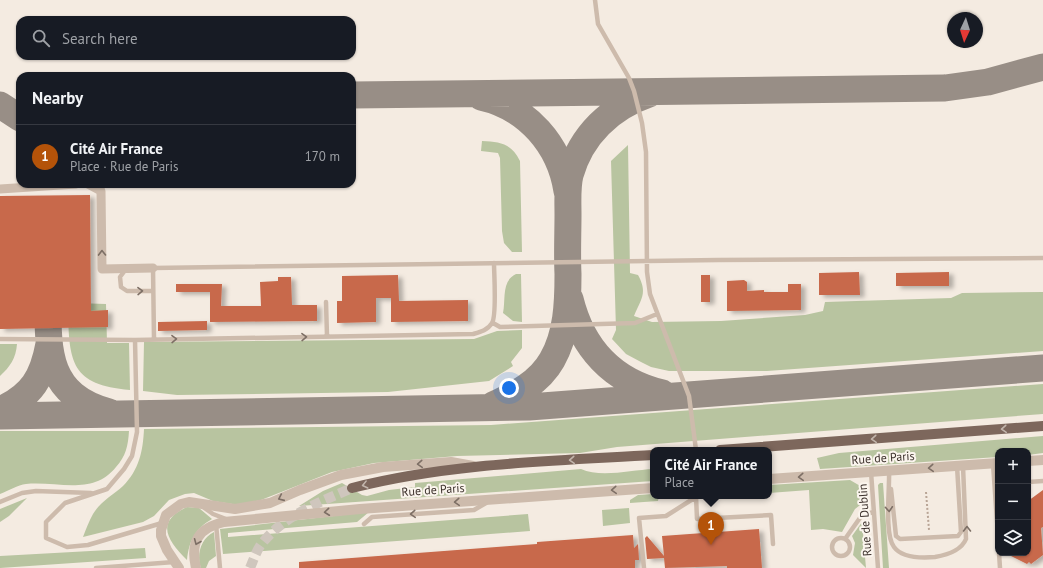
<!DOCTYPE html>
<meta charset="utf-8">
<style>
body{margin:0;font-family:"PT Sans",sans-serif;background:#20242c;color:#f1f3f6}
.controls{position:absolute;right:12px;bottom:12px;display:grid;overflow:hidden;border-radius:8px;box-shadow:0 1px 3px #0004}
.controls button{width:36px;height:36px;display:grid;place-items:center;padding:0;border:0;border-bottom:1px solid #363941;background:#171b24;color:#f1f3f6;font:20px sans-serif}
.compass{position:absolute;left:947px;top:12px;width:36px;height:36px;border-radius:50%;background:#171b24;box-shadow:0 1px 3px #0004;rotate:184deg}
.you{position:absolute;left:509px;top:388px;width:14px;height:14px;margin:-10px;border:3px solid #fff;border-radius:50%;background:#1a73e8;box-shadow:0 0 0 6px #1a73e833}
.badge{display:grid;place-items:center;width:26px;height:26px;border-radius:50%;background:#b45309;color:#fff;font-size:13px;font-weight:700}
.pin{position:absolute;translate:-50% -33px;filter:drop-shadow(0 1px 2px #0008)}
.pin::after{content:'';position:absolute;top:21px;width:14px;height:12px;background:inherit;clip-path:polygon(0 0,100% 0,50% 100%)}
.popup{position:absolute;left:650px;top:447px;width:122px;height:52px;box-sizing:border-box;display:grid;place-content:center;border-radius:8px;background:#171b24;filter:drop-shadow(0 1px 3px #0005);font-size:13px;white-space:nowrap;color:#9ea1a6}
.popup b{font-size:15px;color:#f1f3f6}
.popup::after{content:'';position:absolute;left:50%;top:100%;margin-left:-8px;border:8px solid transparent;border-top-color:#171b24}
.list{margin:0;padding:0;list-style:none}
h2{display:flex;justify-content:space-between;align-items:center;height:52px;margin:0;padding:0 16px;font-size:17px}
h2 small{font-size:13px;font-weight:400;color:#9ea1a6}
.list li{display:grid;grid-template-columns:26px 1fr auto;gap:12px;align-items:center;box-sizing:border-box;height:64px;padding:0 16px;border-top:1px solid #363941}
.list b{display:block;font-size:15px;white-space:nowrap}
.list p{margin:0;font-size:13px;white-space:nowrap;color:#9ea1a6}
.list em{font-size:13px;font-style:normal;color:#9ea1a6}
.icon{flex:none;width:22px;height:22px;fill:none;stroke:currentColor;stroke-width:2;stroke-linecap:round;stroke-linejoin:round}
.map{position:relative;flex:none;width:1043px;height:568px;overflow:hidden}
.search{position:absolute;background:#171b24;box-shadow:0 1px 3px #0004;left:16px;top:16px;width:340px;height:44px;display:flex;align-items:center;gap:10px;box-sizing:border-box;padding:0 14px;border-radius:12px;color:#9ea1a6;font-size:15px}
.panel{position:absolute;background:#171b24;box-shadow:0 1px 3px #0004;left:16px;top:72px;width:340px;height:116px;border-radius:12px}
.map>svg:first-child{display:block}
.green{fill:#b8c4a0}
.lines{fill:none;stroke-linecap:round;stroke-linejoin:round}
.taxiway{stroke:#988e86;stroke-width:27}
.building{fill:#c8694b;filter:url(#shadow)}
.primary-tunnel{stroke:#cfc6bd;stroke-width:10;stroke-dasharray:10 5;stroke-linecap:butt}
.path{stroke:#b9a596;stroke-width:2;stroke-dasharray:2 2;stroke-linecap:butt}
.service{stroke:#cdbbac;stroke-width:4.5}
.minor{stroke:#cdbbac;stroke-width:9}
.tertiary{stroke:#cdbbac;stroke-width:10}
.primary{stroke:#7d675c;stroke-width:10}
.oneway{stroke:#7d6f65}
.oneway2{stroke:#c2b5ac}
.labels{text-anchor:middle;stroke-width:4;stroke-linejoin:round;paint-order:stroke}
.street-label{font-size:12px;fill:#3b302b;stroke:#fbf5ee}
</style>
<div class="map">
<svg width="1043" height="568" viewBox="0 0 1043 568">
<defs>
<filter id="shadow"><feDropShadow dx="4.5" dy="2.5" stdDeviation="2" flood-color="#0004"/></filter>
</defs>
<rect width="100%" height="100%" fill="#f4ebe1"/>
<!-- green -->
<path class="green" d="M482 141C500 142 511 143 520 161L522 252H512L504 243 502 231 500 158 498 153 481 151Z
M628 145 630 273 638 275C648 293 641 299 634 316L652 322 721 321 805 315 823 311 825 302 951 298 962 293 1043 292V351L767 371H669L651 367 641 362 626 354 612 339 616 330 611 161Z
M516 274H521L522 322 513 321 503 313C506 299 501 281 516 274Z
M76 303 106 304 107 343H129L130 390C71 385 69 362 68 310Z
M522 330V348L511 362 513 366 489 381 388 392 177 395 143 391 144 342 474 339 497 331Z
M0 344H17C16 358 10 367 0 376Z
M1043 384V414L617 447 580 453 457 456 374 463 332 472 261 500 239 505 213 501 194 493 185 494 169 500 154 516 143 522 83 537C86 529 89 521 93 514 100 502 113 495 123 486 139 470 143 451 144 429L491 425Z
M0 431H129C128 446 126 456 116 467 93 496 58 481 26 484 18 485 8 491 0 494Z
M1043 436V453L1028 455V451H998V457L820 469 817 458 839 453Z
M581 469C600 478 632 470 653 469V481L299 506 323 491 342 483 362 495 367 496 389 490 415 487V483Z
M850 480 862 487 864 502 855 509 842 532 823 529 811 530 809 490 769 493V485Z
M880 483H883L889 568H883L878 485Z
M653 494V496H659L658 501 630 503V500L638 495Z
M27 498 9 516 0 522V509Z
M187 507 199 508 212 519C195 529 189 541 187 560 168 541 154 522 187 507Z
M629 508 630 523 603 526 602 510Z
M369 512 357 522 228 533V537L528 514 530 531 223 554 220 529Z
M862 522 866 568 853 555 855 543 852 536Z
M214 532 216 556 209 561 206 568H201C196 555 201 538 214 532Z
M145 548 146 558 0 568V556Z"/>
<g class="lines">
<!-- taxiway -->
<path class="taxiway" d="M352 95 945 88 988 82 1043 67
M481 97C527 107 560 145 567 191
M0 105 20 118
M48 292C48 348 44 394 109 412
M570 299C582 348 612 381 662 393
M493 405C516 394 539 383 552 360 567 334 568 303 568 274 567 254 568 234 568 214 568 201 567 187 570 175 581 135 611 107 649 94
M0 410C32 396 43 377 49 344
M0 416 529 407 1043 368"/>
</g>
<!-- building -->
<path class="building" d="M90 195 91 311 108 310V327L0 329V196Z
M859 272 860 295H819V273Z
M949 272V286H896V273Z
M398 275 399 301 468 300V321L391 322V298H376V322L337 323V301H342V276Z
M701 275H710V302H701Z
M278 277H291L292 305H317V321L210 322V292H176V284H222L221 306H261L260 282 278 281Z
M744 280 747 282V291L764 290V292H788V284H801V310L727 311V281Z
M207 321V330L158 331V322Z
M1043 490V527L1041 528 1043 555 1031 564 1029 562 1027 564 1005 553H1028V501Z
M759 529 762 568H727V566L665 568 664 558 647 559 645 538 647 536 664 556 662 536Z
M633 535 634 548 638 544 639 560H635V568H299V562L537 544V542Z"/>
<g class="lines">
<!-- primary-tunnel -->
<path class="primary-tunnel" d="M250 568C253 561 256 552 260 546 282 516 320 502 352 488"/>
<!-- path -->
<path class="path" d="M926 492 929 530"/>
<!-- service -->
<path class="service" d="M595 0 598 24 629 78 634 91 642 123 646 152 647 272 650 294 689 396 696 450
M126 269 120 277 121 287 127 291H153
M326 302 327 336
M493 323 500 327 635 323 657 314
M0 339 135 340 473 334C480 332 488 330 492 323 497 315 494 274 494 263
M154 339 153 268 718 260 1043 258
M135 340 137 432 132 456 124 469 107 489 65 503 46 522V538L67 547 88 545 162 523
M993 464 998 534
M889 470C890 488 884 534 894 547 902 558 923 558 935 557 947 555 961 551 966 539L963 466
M871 472 878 568
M1028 482 1043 481
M891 489 896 536 900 539 958 536 961 532 957 466
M696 496 697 519 771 515 773 544
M0 502 22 493 36 491 91 493
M203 507 213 514 226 519
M216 524 220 568
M364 524 372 517 474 510 486 503
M832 547a9 9 0 1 1 18 0a9 9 0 1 1-18 0Z
M845 539 862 515 874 512
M999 553 1000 568
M96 568 174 562
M644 568 639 518 666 516 696 497"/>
<!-- minor -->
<path class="minor" d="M88 184 101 191 102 269 153 268
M0 189 76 184"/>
<!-- tertiary -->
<path class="tertiary" d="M1028 461 1043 460
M769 479 998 463
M179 568 167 550 161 536V530L166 515 181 504 189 502 235 509 270 503 300 490 341 475 383 467 451 462 473 466
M196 568C190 542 198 528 224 522L360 509 653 488"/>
<!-- primary -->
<path class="primary" d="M720 450 1043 426
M352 488C450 463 552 461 653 455"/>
</g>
<!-- one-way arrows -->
<defs><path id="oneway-chevron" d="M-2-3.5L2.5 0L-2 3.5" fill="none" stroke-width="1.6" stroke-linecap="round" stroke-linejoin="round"/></defs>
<g class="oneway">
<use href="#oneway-chevron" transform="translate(102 253) rotate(-91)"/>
<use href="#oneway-chevron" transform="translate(140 291) rotate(-1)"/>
<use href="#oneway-chevron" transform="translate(304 337) rotate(-1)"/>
<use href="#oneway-chevron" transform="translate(174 339) rotate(-1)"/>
<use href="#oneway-chevron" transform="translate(420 464) rotate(176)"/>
<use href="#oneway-chevron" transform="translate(931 468) rotate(176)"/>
<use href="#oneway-chevron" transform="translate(801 477) rotate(176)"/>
<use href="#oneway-chevron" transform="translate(614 490) rotate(176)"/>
<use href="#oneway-chevron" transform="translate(281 498) rotate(156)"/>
<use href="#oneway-chevron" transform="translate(457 502) rotate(176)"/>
<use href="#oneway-chevron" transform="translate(889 509) rotate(86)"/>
<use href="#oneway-chevron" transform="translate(327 512) rotate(174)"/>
<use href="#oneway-chevron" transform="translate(413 514) rotate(176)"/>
<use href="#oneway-chevron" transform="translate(967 529) rotate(-90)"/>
<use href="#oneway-chevron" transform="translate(197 542) rotate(113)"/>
</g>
<g class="oneway2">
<use href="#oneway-chevron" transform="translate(1004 429) rotate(176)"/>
<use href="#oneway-chevron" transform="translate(874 439) rotate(176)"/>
<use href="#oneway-chevron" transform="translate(572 460) rotate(176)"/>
<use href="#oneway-chevron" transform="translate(365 485) rotate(166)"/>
</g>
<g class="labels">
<!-- street labels -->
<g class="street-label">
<text transform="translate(883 458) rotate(-4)" y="4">Rue de Paris</text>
<text transform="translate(433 490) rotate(-4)" y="4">Rue de Paris</text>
<text transform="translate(865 520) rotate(-94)" y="4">Rue de Dublin</text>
</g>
</g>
</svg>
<div class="controls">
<button>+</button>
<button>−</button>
<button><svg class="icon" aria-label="layers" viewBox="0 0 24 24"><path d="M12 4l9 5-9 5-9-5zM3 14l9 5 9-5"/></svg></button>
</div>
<svg class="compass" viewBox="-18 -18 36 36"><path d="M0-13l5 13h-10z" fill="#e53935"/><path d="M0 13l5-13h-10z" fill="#9ea1a6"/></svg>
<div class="you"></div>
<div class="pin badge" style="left:711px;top:545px">1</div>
<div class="popup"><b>Cité Air France</b>Place</div>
<div class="search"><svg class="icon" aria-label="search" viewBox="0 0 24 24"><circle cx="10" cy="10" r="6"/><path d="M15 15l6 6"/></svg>Search here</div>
<section class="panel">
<h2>Nearby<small></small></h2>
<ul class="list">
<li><span class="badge">1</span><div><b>Cité Air France</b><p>Place · Rue de Paris</p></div><em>170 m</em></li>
</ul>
</section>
</div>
